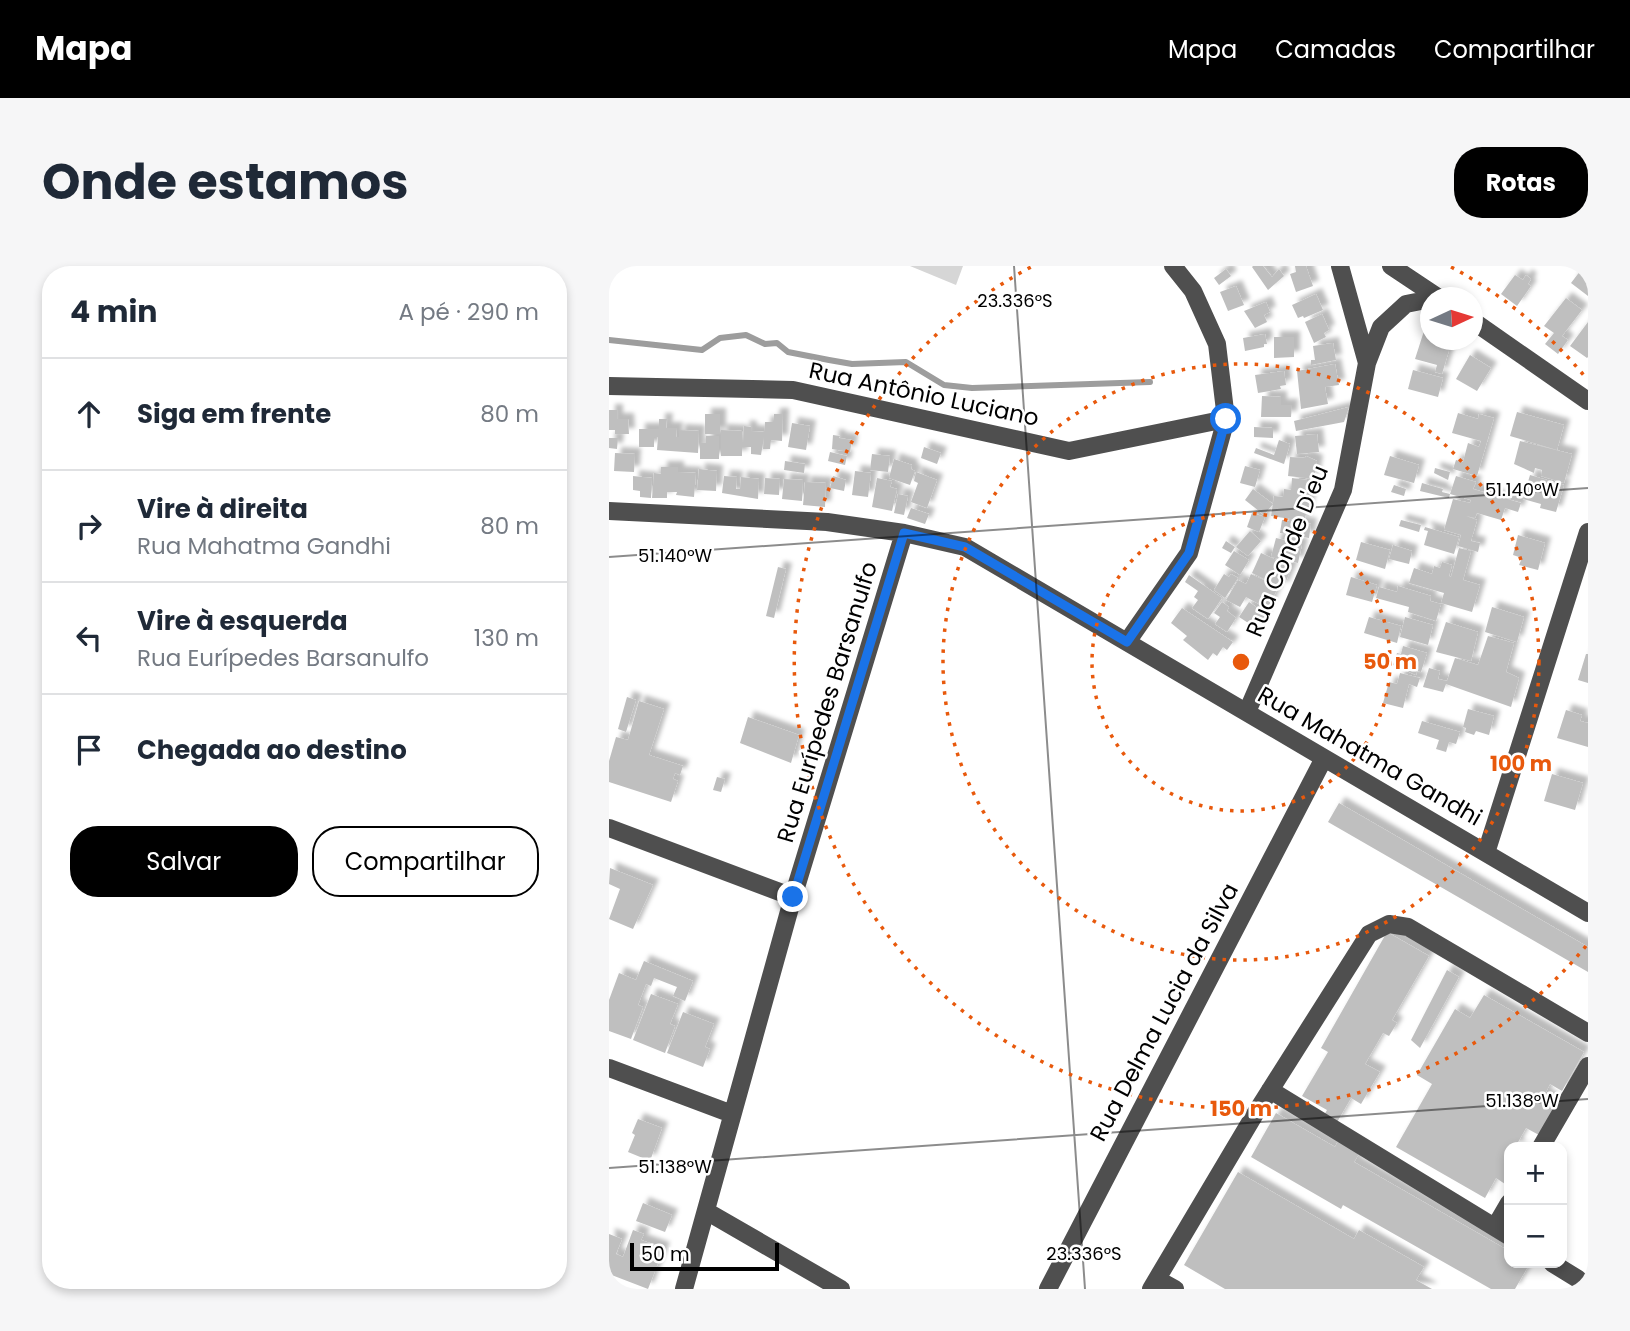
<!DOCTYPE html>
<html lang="pt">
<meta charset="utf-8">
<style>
body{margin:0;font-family:Poppins,sans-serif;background:#f6f6f7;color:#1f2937}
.controls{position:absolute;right:21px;bottom:21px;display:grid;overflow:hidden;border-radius:14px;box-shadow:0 4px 10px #0003}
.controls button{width:63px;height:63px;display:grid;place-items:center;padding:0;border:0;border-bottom:2px solid #e0e1e3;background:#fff;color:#1f2937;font:35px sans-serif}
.compass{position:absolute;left:811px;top:21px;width:63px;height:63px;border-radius:50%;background:#fff;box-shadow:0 4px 10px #0003;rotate:86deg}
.scale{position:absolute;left:21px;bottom:18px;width:149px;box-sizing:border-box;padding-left:7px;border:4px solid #000;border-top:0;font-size:19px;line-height:24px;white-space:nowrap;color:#000;-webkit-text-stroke:5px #fff;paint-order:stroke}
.stop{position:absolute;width:21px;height:21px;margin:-16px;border:5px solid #1a73e8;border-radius:50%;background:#fff}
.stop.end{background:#1a73e8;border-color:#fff;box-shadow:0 2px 7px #0008}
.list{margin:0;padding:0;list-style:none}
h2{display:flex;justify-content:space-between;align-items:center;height:91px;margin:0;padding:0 28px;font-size:30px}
h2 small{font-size:23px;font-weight:400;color:#747a83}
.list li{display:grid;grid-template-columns:46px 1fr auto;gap:21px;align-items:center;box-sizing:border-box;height:112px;padding:0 28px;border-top:2px solid #e0e1e3}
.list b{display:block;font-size:26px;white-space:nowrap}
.list p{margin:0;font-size:23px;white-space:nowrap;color:#747a83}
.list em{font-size:23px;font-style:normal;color:#747a83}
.actions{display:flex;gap:14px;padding:21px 28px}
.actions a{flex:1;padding:16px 0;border:2px solid #000;border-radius:28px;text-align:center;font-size:24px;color:#000}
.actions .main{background:#000;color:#fff}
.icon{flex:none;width:38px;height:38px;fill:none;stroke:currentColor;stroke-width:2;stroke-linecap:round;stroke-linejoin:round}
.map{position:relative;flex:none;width:979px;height:1023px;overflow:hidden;border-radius:28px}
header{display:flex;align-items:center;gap:42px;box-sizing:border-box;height:98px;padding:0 35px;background:#000;color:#fff}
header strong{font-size:33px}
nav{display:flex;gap:38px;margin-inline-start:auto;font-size:24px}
.intro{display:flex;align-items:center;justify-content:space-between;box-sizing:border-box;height:168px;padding:0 42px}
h1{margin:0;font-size:49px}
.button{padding:18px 32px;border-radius:28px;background:#000;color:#fff;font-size:24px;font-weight:700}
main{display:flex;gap:42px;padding:0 42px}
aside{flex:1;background:#fff;border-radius:28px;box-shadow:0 4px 10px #0003}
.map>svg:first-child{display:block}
.green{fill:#d6d6d6}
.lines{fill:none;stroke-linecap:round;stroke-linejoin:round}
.stream{stroke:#9d9d9d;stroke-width:6}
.building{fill:#bfbfbf;filter:url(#shadow)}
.minor{stroke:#4f4f4f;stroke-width:18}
.route{stroke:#1a73e8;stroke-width:9}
.ticks{fill:none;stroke:#000;stroke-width:2;stroke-opacity:0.45}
.ring{fill:none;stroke:#e8590c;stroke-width:3.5;stroke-dasharray:3.5 7}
.labels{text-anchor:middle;stroke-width:5;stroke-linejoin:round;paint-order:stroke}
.street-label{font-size:23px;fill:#000;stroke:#fff}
.ticks-label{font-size:18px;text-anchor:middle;fill:#000;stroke:#fff;stroke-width:5;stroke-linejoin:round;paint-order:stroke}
.centre{fill:#e8590c;stroke:#fff;stroke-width:3.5}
.ring-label{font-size:21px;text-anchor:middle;font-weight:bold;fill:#e8590c;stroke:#fff;stroke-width:5;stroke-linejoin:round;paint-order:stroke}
</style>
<header>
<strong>Mapa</strong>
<nav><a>Mapa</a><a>Camadas</a><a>Compartilhar</a></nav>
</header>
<div class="intro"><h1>Onde estamos</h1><a class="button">Rotas</a></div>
<main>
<aside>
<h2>4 min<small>A pé · 290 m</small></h2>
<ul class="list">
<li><svg class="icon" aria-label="ahead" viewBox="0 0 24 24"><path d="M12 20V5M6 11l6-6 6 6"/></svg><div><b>Siga em frente</b></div><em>80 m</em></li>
<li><svg class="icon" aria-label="right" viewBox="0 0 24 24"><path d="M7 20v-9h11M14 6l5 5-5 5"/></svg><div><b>Vire à direita</b><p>Rua Mahatma Gandhi</p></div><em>80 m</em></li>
<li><svg class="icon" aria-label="left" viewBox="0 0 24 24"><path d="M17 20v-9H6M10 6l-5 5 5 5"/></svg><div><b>Vire à esquerda</b><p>Rua Eurípedes Barsanulfo</p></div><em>130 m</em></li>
<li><svg class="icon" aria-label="arrive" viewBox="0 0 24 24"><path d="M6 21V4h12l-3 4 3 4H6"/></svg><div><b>Chegada ao destino</b></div></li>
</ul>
<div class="actions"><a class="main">Salvar</a><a>Compartilhar</a></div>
</aside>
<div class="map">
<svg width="979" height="1023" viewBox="0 0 979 1023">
<defs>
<filter id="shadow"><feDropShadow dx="6" dy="-6" stdDeviation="2" flood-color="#0004"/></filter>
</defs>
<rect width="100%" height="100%" fill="#fff"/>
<!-- green -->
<path class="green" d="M301 0H354L347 19Z"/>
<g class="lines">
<!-- stream -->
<path class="stream" d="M0 74 93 84 111 72 137 69 156 78 168 77 179 86 220 94 243 98 297 96 335 119 363 122 541 116"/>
</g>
<!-- building -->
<path class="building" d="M644 0H654L663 11 670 3 675 10 659 24 643 1Z
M686 0H697L704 20 687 26 681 8 687 6Z
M975 0H979V30L962 17Z
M617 3 622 10 610 19 605 12Z
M906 9 914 14 917 9 922 13 919 18 922 20 908 40 892 28Z
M627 20 635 39 619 45 611 26Z
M707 28 714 44 695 52 694 50 689 52 683 39Z
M957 32 973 44 953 70 959 74 949 88 936 78 945 67 935 60Z
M657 36 661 46 655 49 658 56 646 62 635 45Z
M713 48 720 64 715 67 717 71 705 77 696 56Z
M979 56V91L978 92 961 80Z
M815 65 822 67V74H843L833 108 826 106 828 99 806 93Z
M656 68 658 78H655V81L636 85 634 72Z
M665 71H685V91L665 92Z
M724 77 727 94 702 99V94H706L704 80Z
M861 89 882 102 868 125 847 113Z
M726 98 730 119 716 121 719 138 692 143 688 105Z
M804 104 834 112 829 131 799 123Z
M675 105 677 119 671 120 672 123 649 127 646 109Z
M653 130 672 131V139H683L682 151H652Z
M740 141 735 156 687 165 685 155Z
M0 144H8V153H19L20 168H6V164H0Z
M908 146 955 159 948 184 901 170Z
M849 147 869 153 870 148 885 152 868 210 844 203 847 194 854 196 859 177 870 181 872 175 843 167Z
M96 148H111V168H96Z
M165 148H174L173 175 162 174 161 183H154L155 171 152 189 142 188V181H133V190H112V164L133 165 134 176 135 160 142 161V165L155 166 156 156H164Z
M50 153H58L57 162H68L67 171H70V164L90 165 89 187 48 184 49 171H45V181H30V163H50Z
M183 157 201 160 197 184 179 181Z
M645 161 664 162V172L645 171Z
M708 168 710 186 688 188 686 170Z
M224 169 231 170 230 172 243 174 241 186 223 183Z
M97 170H110V193H91V177H97Z
M0 172H9L8 183 0 182Z
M670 174 681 178 675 198 645 187 647 182 665 189Z
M911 175 963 188 955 217 932 210 933 204 926 202 925 207 905 198Z
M315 181 332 187 328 198 312 192Z
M221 186 238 190 236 199 219 195Z
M6 187 26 188 25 206 5 205Z
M263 188 281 190 279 206 261 204Z
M697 190 708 195 705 213 679 210 681 191 696 192Z
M781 190 810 199 805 217 775 209Z
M285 193 303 199 302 203 306 205 301 219 280 212Z
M176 195 196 198 195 207 175 204Z
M636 200 651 204 646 221 631 217Z
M52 201H69V206L87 207 85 231 67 229 68 226H58V232H43L45 207 52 208Z
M826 202 841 206 839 214 825 207Z
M90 203 108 205 107 225 88 224Z
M246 205 262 207 259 231 243 229Z
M307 206 328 214 318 242 302 236 309 217 305 215Z
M921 209 955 219 947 246 931 242 932 238 914 233Z
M24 210 43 212 42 232 31 231V225L24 224Z
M115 210 128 211 127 223H131L132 211 150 213 149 233 113 227Z
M224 210 237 214 235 225 221 222Z
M847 210 867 216 864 223 912 237 909 246 896 242 892 254 868 247 866 252 857 250 868 254 862 275 871 277 869 286 849 280 852 269 835 264 844 233 861 237 862 234 841 228Z
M156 212 171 213 170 229 155 228Z
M268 212 283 215 281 221 288 223 283 245 263 241Z
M683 212 698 214 696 233 701 234 695 255 662 250 665 230 674 231 675 223 682 224Z
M175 213 194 214 193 235 173 233Z
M196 216 217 217 216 241 194 239Z
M813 217 834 223 833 226 841 228 840 232 811 225Z
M785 219 797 223 795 230 782 226Z
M644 223 664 238 655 249 636 234Z
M289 228 299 230 295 249 285 247Z
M302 242 320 248 316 258 298 252Z
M643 247 656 251 650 266 638 261Z
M673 254 702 258 700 272 671 267Z
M792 254 812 259 810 266 790 260Z
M816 261 850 271 845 288 815 279 819 265 815 264Z
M641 265 652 275 639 290 627 281Z
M909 269 936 277 929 304 910 299 913 292 904 289Z
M667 272 693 278 689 297 662 291Z
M617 275 626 281 622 287 613 282Z
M752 276 781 284 776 303 747 294Z
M784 279 803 285 800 298 780 293Z
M850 282 862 285 854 314 871 319 863 346 832 337 835 327 800 317 805 302 823 308 825 300 831 302 833 296 843 299 840 310 842 311Z
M625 285 640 294 631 309 616 299Z
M652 287 683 301 674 322 643 307Z
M169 301 177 303 165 352 157 350Z
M615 308 620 311 622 308 629 312 616 332 605 324Z
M642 308 669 321 659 343 637 331 631 341 617 334 629 314 637 318Z
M580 309 613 332 599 353 583 342 589 334 585 331 589 325 576 316Z
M742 311 768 319 763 336 737 329Z
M789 320 822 330 821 335 832 338 827 355 799 346 800 341 767 332 770 321 788 326Z
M613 336 620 341 618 345 627 352 618 366 606 358 611 351 605 347Z
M640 336 657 348 647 362 630 351Z
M883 341 915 351 908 376 876 366Z
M573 342 624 376 618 384 614 381 608 390 604 387 599 394 574 374 578 370 562 357Z
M760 351 792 360 788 377 755 367Z
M796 351 824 359 819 379 791 371Z
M837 356 869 366 862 395 827 386Z
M879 370 905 377 897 406 910 412 902 441 837 418 834 426 814 421 820 402 831 405 829 413 838 415 846 392 869 399Z
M794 380 818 387 812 406 808 405 807 409 784 399 788 387 792 388Z
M977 388H979V417L969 414Z
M791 407 811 412 808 421 800 418 794 442 774 437 780 416 788 418Z
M18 431 27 434 17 466 9 463Z
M30 435 55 443 40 489 74 500 71 509 66 507 64 513 69 515 62 536 0 516V495L7 471 19 474Z
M859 443 885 450 880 469 867 465 865 469 856 466 857 462 854 461Z
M957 444 973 449 971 455 979 457V481L948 472Z
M139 451 190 469 182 497 131 477Z
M813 455 851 466 847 478 840 476 837 486 827 483 830 474 809 467Z
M943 508 974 517 966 544 935 535Z
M108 511 116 513 112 526 104 524Z
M730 537 979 681V706L719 556Z
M1 602 44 619 24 663 0 653 11 623 0 618Z
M778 666 820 690 783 754 788 757 780 770 774 767 756 798 771 806 752 838 742 832 727 858 714 851 718 844 693 830 719 786 712 782Z
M35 695 84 715 76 735 64 730 68 721 45 712 42 720 37 718 29 739 34 741 22 773 0 765V734L10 707 27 714Z
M838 704 850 711 811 782 802 774Z
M42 728 69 738 61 758 66 760 56 787 24 774Z
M875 729 975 786 953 825 941 818 936 828 949 836 930 869 917 862 908 878 912 881H900L899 920 887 912 876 932 787 881 823 818 808 809 846 743 861 752Z
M74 746 105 758 96 781 101 783 94 801 58 787Z
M667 847 726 881 731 871 753 883 745 896 900 985V997H921L906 1023H882L734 939 732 943 642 891Z
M29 853 53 862 41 895 19 886 26 869 23 867Z
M629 906 745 973 750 964 815 1001 807 1014 823 1023H616L575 999Z
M34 937 63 949 56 966 27 955Z
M24 964 35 968 32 974 55 982 39 1023 0 1008V968L13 973 7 988 14 991Z"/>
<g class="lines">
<!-- minor -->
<path class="minor" d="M731 0 758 97
M782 0 830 32
M864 55 979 135
M0 120 184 124 460 185 617 153
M0 245 218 256 295 267 356 281 979 647
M518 376 580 287 617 153 608 78 584 25 564 0
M638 446 734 224 758 97 772 61 797 38 822 33
M0 562 184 631
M877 587 979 266
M0 802 123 848
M661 824 900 970
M932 881 979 800
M97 945 232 1023
M886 961 900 937
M943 997 969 1013
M548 1013 566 1023
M75 1023 184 631 295 267
M439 1023 715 492
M542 1023 646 848 760 668 780 658 799 661 979 767"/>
</g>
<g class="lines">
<!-- route -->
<path class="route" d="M184 631 295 267 356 281 518 376 580 287 617 153"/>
</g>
<!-- ticks -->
<path class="ticks" d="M405 0 476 1023M0 291 979 222M0 902 979 833"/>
<!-- distance rings -->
<g class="ring">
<circle cx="632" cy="396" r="149"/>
<circle cx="632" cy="396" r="298"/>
<path d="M977 680A447 447 0 1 1 422 1M842 1A447 447 0 0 1 977 112"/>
</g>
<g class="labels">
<!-- street labels -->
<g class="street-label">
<text transform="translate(315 128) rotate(12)" y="8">Rua Antônio Luciano</text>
<text transform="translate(678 285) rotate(-68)" y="8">Rua Conde D'eu</text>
<text transform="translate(218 436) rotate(-73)" y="8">Rua Eurípedes Barsanulfo</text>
<text transform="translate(761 490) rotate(30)" y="8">Rua Mahatma Gandhi</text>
<text transform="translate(555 746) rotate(-62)" y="8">Rua Delma Lucia da Silva</text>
</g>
</g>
<g class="ticks-label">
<text x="406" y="41">23.336°S</text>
<text x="913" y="230">51.140°W</text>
<text x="66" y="296">51.140°W</text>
<text x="913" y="841">51.138°W</text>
<text x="66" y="907">51.138°W</text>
<text x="475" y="994">23.336°S</text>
</g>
<circle cx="632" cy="396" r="10" class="centre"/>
<g class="ring-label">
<text x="781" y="403">50 m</text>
<text x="912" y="505">100 m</text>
<text x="632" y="850">150 m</text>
</g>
</svg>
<div class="controls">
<button>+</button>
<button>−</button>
</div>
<svg class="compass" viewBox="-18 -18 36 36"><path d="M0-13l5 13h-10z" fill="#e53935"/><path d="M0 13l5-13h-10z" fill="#747a83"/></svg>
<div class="scale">50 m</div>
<div class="stop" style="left:617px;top:153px"></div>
<div class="stop end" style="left:184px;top:631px"></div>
</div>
</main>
